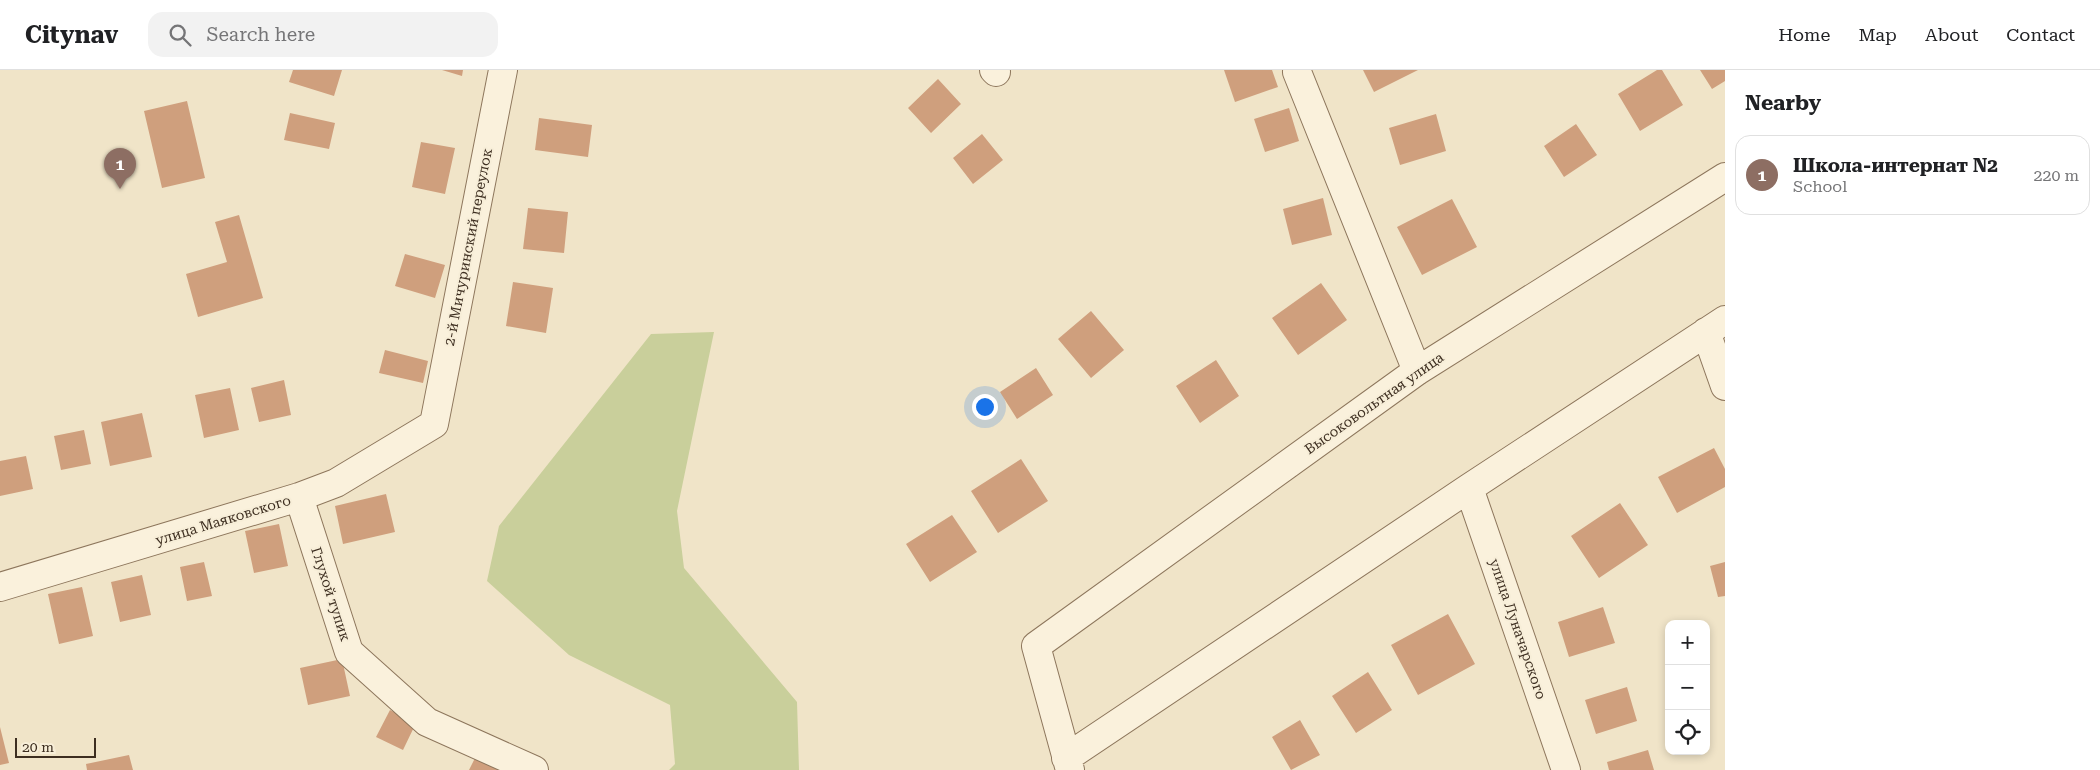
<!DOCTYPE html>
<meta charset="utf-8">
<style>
body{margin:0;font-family:"Roboto Serif",serif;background:#f2f2f2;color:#202124}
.controls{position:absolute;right:15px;bottom:15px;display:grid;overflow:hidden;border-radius:10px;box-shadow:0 2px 8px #0003}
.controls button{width:45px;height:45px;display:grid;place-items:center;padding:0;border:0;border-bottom:1px solid #e0e0e0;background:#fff;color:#202124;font:25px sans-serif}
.scale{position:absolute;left:15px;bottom:12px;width:81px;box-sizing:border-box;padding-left:5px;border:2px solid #3d2e20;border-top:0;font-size:14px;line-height:18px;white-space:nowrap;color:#3d2e20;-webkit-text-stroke:4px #f7eed8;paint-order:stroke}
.you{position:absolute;left:984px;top:336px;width:18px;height:18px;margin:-12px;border:4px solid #fff;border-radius:50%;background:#1a73e8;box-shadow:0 0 0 8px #1a73e833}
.badge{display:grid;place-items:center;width:32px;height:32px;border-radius:50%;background:#9e2a2b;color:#fff;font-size:16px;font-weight:700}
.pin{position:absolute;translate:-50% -41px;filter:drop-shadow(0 1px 2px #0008)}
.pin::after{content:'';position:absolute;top:26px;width:18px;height:15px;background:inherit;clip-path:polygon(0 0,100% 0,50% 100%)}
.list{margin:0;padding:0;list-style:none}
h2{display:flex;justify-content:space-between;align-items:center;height:65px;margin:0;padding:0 20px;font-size:21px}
h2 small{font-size:16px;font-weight:400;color:#757577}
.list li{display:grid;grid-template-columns:32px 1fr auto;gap:15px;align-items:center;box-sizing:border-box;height:80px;margin:0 10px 10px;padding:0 10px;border:1px solid #e0e0e0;border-radius:15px}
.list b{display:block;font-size:19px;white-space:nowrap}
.list p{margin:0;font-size:16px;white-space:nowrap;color:#757577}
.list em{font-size:16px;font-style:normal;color:#757577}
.icon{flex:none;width:28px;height:28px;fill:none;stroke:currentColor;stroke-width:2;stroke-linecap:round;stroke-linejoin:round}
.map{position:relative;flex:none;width:1725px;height:700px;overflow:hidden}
header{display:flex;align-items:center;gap:30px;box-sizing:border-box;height:70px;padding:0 25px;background:#fff;border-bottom:1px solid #e0e0e0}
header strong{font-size:24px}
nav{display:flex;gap:28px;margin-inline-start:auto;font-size:18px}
.search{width:350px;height:45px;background:#f2f2f2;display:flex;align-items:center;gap:12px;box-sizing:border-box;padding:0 18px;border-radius:15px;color:#757577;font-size:19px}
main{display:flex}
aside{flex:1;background:#fff}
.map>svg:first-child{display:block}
.green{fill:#c9cf9b}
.building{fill:#cf9f7d}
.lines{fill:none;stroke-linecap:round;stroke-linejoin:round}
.street-casing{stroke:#8d765c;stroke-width:30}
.street{stroke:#faf1dc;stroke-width:28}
.labels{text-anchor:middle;stroke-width:4;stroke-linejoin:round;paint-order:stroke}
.street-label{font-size:14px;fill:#3d2e20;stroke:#f7eed8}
</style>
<header>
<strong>Citynav</strong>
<div class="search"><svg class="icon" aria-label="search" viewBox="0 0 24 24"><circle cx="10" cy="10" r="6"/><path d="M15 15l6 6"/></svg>Search here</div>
<nav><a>Home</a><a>Map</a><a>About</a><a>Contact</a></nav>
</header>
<main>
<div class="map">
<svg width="1725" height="700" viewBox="0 0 1725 700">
<rect width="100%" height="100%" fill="#f0e4c8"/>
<!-- green -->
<path class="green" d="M714 262 677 441 684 498 797 632 799 700H669L675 694 670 635 569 585 487 511 499 456 651 264Z"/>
<!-- building -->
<path class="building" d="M293 0H342L334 26 289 12Z
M442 0H463L462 6Z
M1224 0H1272L1278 17 1235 32Z
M1363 0H1418L1374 22Z
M1657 0H1662L1683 35 1640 61 1618 24Z
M1700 0H1725V11L1712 19Z
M938 9 961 34 931 63 908 38Z
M187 31 205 108 162 118 144 41Z
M1289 38 1299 71 1265 82 1254 49Z
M290 43 335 53 329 79 284 70Z
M1436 44 1446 81 1400 95 1389 58Z
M539 48 592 55 588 87 535 80Z
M1576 54 1597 85 1564 107 1544 76Z
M982 64 1003 90 973 114 953 88Z
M421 72 455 78 445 124 412 117Z
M1323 128 1332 165 1292 175 1283 139Z
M1452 129 1477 177 1422 205 1397 157Z
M528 138 568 142 564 183 523 179Z
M239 145 263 228 198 247 186 204 227 192 215 152Z
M405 184 445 195 435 228 395 216Z
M513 212 553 218 546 263 506 256Z
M1321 213 1347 250 1298 285 1272 248Z
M1091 241 1124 280 1091 308 1058 269Z
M385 280 428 291 423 313 379 303Z
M1216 290 1239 326 1200 353 1176 316Z
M1036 298 1053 325 1017 349 1000 322Z
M284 310 291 345 259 352 251 318Z
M230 318 239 360 204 368 195 325Z
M142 343 152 387 110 396 101 352Z
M84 360 91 394 61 400 54 366Z
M1714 378 1725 399V417L1677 443 1658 407Z
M26 386 33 419 0 426V391Z
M1021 389 1048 431 998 463 971 421Z
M386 424 395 462 343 474 335 436Z
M1620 433 1648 475 1599 508 1571 466Z
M952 445 977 482 930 512 906 474Z
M279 454 288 496 254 503 245 461Z
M204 492 212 526 187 531 180 497Z
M1725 492V526L1718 527 1710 496Z
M142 505 151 545 120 552 111 512Z
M82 517 93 566 59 574 48 524Z
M1603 537 1615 573 1569 587 1558 552Z
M1448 544 1475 594 1418 625 1391 575Z
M342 589 350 626 308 635 300 598Z
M1368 602 1392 640 1356 663 1332 626Z
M1627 617 1637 651 1596 664 1585 630Z
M390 640 416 653 403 680 376 667Z
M1300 650 1320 685 1291 700 1272 667Z
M0 657 9 693 0 695Z
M1648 680 1654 700H1609L1607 692Z
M477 684 501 700H469Z
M129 685 133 700H87L86 694Z"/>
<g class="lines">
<defs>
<path id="street" d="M994 0 996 2
M1297 2 1417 301
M1706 262 1725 316
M1469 418 1566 700
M299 427 349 582 427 652 534 700
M0 517 299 427 336 413 434 354 503 0
M1066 688 1469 418 1725 250
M1070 700 1036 576 1417 301 1725 107"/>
</defs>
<!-- street casing -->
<use href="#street" class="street-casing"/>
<!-- street -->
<use href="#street" class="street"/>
</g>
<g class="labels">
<!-- street labels -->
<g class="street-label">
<text transform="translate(468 177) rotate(-79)" y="5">2-й Мичуринский переулок</text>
<text transform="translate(1374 333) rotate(-35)" y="5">Высоковольтная улица</text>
<text transform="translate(223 450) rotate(-17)" y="5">улица Маяковского</text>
<text transform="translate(331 524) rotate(72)" y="5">Глухой тупик</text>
<text transform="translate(1518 559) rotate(71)" y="5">улица Луначарского</text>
</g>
</g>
</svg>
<div class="controls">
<button>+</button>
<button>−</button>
<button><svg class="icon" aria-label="locate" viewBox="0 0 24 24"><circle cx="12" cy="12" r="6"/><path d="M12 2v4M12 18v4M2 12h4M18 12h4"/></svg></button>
</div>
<div class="scale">20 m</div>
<div class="you"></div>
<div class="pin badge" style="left:120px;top:119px;background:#8d6e63">1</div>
</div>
<aside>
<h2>Nearby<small></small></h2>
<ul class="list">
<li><span class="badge" style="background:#8d6e63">1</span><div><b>Школа-интернат N2</b><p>School</p></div><em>220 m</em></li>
</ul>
</aside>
</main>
